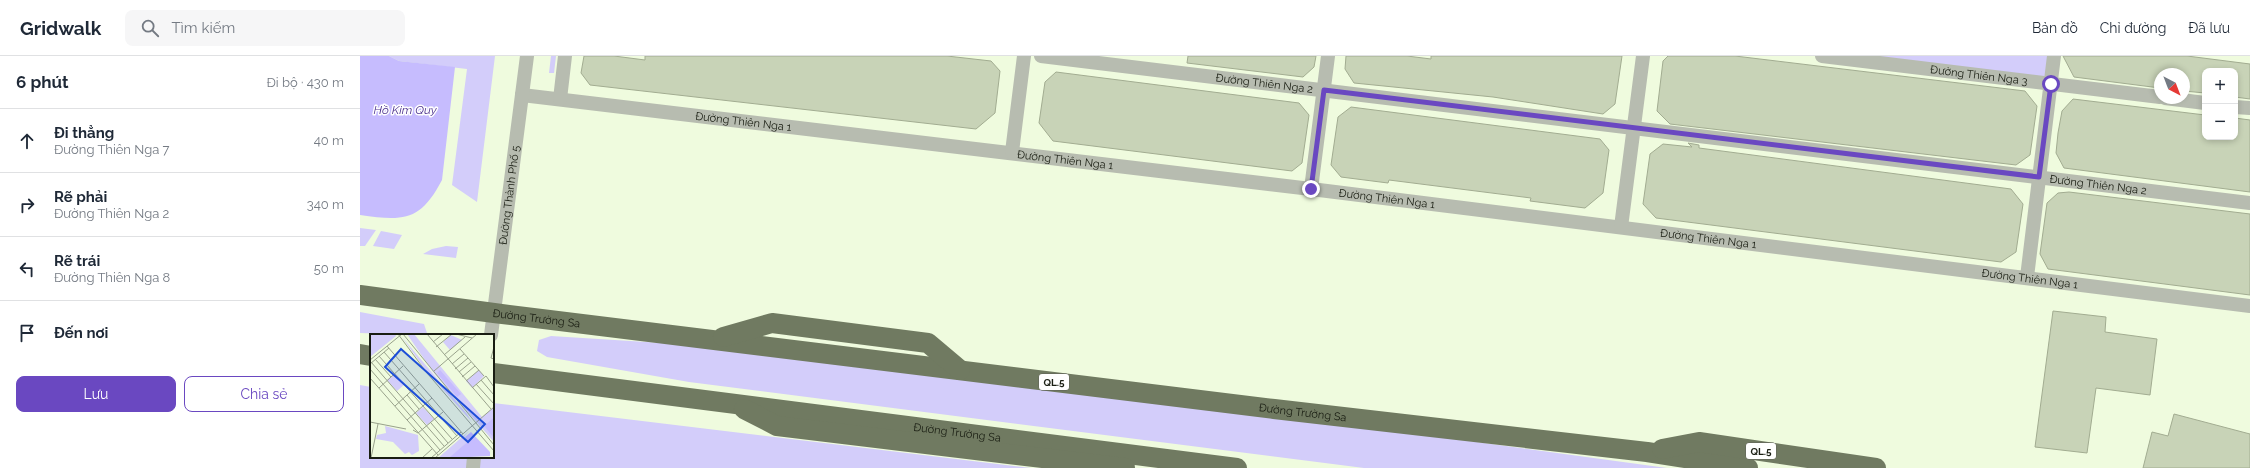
<!DOCTYPE html>
<html lang="vi">
<meta charset="utf-8">
<style>
body{margin:0;font-family:Raleway,sans-serif;background:#f6f6f7;color:#1f2937}
.controls{position:absolute;right:12px;top:12px;display:grid;overflow:hidden;border-radius:8px;box-shadow:0 2px 6px #0003}
.controls button{width:36px;height:36px;display:grid;place-items:center;padding:0;border:0;border-bottom:1px solid #e0e1e3;background:#fff;color:#1f2937;font:20px sans-serif}
.compass{position:absolute;left:1794px;top:12px;width:36px;height:36px;border-radius:50%;background:#fff;box-shadow:0 2px 6px #0003;rotate:138deg}
.stop{position:absolute;width:12px;height:12px;margin:-9px;border:3px solid #6a48c1;border-radius:50%;background:#fff}
.stop.end{background:#6a48c1;border-color:#fff;box-shadow:0 1px 4px #0008}
.list{margin:0;padding:0;list-style:none}
h2{display:flex;justify-content:space-between;align-items:center;height:52px;margin:0;padding:0 16px;font-size:17px}
h2 small{font-size:13px;font-weight:400;color:#747a83}
.list li{display:grid;grid-template-columns:26px 1fr auto;gap:12px;align-items:center;box-sizing:border-box;height:64px;padding:0 16px;border-top:1px solid #e0e1e3}
.list b{display:block;font-size:15px;white-space:nowrap}
.list p{margin:0;font-size:13px;white-space:nowrap;color:#747a83}
.list em{font-size:13px;font-style:normal;color:#747a83}
.actions{display:flex;gap:8px;padding:12px 16px}
.actions a{flex:1;padding:9px 0;border:1px solid #6a48c1;border-radius:8px;text-align:center;font-size:14px;color:#6a48c1}
.actions .main{background:#6a48c1;color:#fff}
.icon{flex:none;width:22px;height:22px;fill:none;stroke:currentColor;stroke-width:2;stroke-linecap:round;stroke-linejoin:round}
.map{position:relative;flex:none;width:1890px;height:412px;overflow:hidden}
header{display:flex;align-items:center;gap:24px;box-sizing:border-box;height:56px;padding:0 20px;background:#fff;border-bottom:1px solid #e0e1e3}
header strong{font-size:19px}
nav{display:flex;gap:22px;margin-inline-start:auto;font-size:14px}
.search{width:280px;height:36px;background:#f6f6f7;display:flex;align-items:center;gap:10px;box-sizing:border-box;padding:0 14px;border-radius:8px;color:#747a83;font-size:15px}
main{display:flex}
aside{flex:1;background:#fff}
.map>svg:first-child{display:block}
.green{fill:#d3cdfa}
.water{fill:#c6bcfe}
.building{fill:#c8d3b7;stroke:#a2ac91}
.lines{fill:none;stroke-linecap:round;stroke-linejoin:round}
.minor{stroke:#b7bcb0;stroke-width:14}
.highway{stroke:#707a61;stroke-width:20}
.route{stroke:#6a48c1;stroke-width:5}
.labels{text-anchor:middle;stroke-width:3;stroke-linejoin:round;paint-order:stroke}
.shield{fill:#fff;stroke:#5e6159;stroke-width:1}
.shield-label{font-size:10px;font-weight:bold;fill:#191d12}
.street-label{font-size:11px;fill:#191d12;stroke:#fff}
.water-label{font-size:12px;font-style:italic;fill:#4b308d;stroke:#fff}
.inset-road{fill:none;stroke:#99a28c;stroke-width:1}
.view{fill:#1d4ed8;fill-opacity:0.15;stroke:#1d4ed8;stroke-width:2}
.inset-edge{fill:none;stroke:#191d12;stroke-width:2}
</style>
<header>
<strong>Gridwalk</strong>
<div class="search"><svg class="icon" aria-label="search" viewBox="0 0 24 24"><circle cx="10" cy="10" r="6"/><path d="M15 15l6 6"/></svg>Tìm kiếm</div>
<nav><a>Bản đồ</a><a>Chỉ đường</a><a>Đã lưu</a></nav>
</header>
<main>
<aside>
<h2>6 phút<small>Đi bộ · 430 m</small></h2>
<ul class="list">
<li><svg class="icon" aria-label="ahead" viewBox="0 0 24 24"><path d="M12 20V5M6 11l6-6 6 6"/></svg><div><b>Đi thẳng</b><p>Đường Thiên Nga 7</p></div><em>40 m</em></li>
<li><svg class="icon" aria-label="right" viewBox="0 0 24 24"><path d="M7 20v-9h11M14 6l5 5-5 5"/></svg><div><b>Rẽ phải</b><p>Đường Thiên Nga 2</p></div><em>340 m</em></li>
<li><svg class="icon" aria-label="left" viewBox="0 0 24 24"><path d="M17 20v-9H6M10 6l-5 5 5 5"/></svg><div><b>Rẽ trái</b><p>Đường Thiên Nga 8</p></div><em>50 m</em></li>
<li><svg class="icon" aria-label="arrive" viewBox="0 0 24 24"><path d="M6 21V4h12l-3 4 3 4H6"/></svg><div><b>Đến nơi</b></div></li>
</ul>
<div class="actions"><a class="main">Lưu</a><a>Chia sẻ</a></div>
</aside>
<div class="map">
<svg width="1890" height="412" viewBox="0 0 1890 412">
<rect width="100%" height="100%" fill="#effbde"/>
<!-- green -->
<path class="green" d="M29 0H135L117 146 92 129 107 13 39 5Z
M191 0H196L194 17H189Z
M1462 0H1694L1691 28Z
M0 172 16 174 5 190H0Z
M21 175 42 179 34 193 13 190Z
M86 190 98 191 96 202 63 198 72 193Z
M0 256 64 268 67 277 65 279 0 277Z
M191 280 334 289 1088 382 1307 412H1004L329 326 187 301 177 295 179 284Z
M0 329 11 331V401H133V347L671 412H0Z"/>
<!-- water -->
<path class="water" d="M0 0H29L39 5 95 11 82 124C60 166 43 165 0 159Z"/>
<!-- building -->
<path class="building" d="M224 0H254L285 4V0H587L631 5 640 15 635 57 616 73 230 29 221 17Z
M828 0H956L954 11 943 21 827 7Z
M986 0H1047L1071 3V0H1262L1255 48 1243 58 1133 41 994 27 985 13Z
M1308 0H1375L1665 35 1677 50 1670 99 1656 109 1310 68 1297 55 1303 5Z
M1703 0H1827L1890 8V43L1875 41V15H1845V37L1824 35V18H1800V32L1714 21Z
M696 16 939 47 949 59 942 107 932 115 693 85 679 67 685 26Z
M1713 43 1845 59V81H1875V62L1890 64V136L1704 112 1696 97 1698 77 1702 55Z
M991 51 1240 83 1249 94 1243 137 1225 152 1170 145 1171 142 1029 124 1028 127 981 121 971 109 978 61Z
M1328 87 1339 89V92L1651 133 1663 148 1656 196 1641 206 1296 162 1283 148 1290 98 1303 88 1332 91Z
M1709 136 1890 158V239L1688 213 1680 198 1687 147 1698 137Z
M1693 255 1746 261 1745 276 1797 283 1790 339 1736 332 1727 397 1675 391Z
M1814 358 1890 378V412H1783L1792 376 1808 380Z"/>
<g class="lines">
<!-- minor -->
<g class="minor">
<path id="s1" d="M681 0 1890 147"/>
<path id="s2" d="M1462 0 1800 41"/>
<path id="s3" d="M162 39 951 133 1890 250"/>
<path d="M1805 42 1845 47"/>
<path d="M200 43 205 0"/>
<path d="M1875 51 1890 52"/>
<path d="M652 96 664 0"/>
<path d="M951 133 968 0"/>
<path d="M1261 171 1283 0"/>
<path d="M1667 221 1694 0"/>
<path id="s4" d="M131 279 167 0"/>
<path d="M113 412 114 401"/>
</g>
<!-- highway -->
<g class="highway">
<path id="s5" d="M0 239 134 257 914 353 1287 396 1388 412"/>
<path d="M363 281 412 267 568 287 600 314"/>
<path d="M0 298 11 300"/>
<path id="s6" d="M133 317 877 412"/>
<path d="M384 353 417 370 765 412"/>
<path d="M1302 393 1339 386 1516 412"/>
</g>
</g>
<g class="lines">
<!-- route -->
<path class="route" d="M951 133 964 34 1679 121 1691 28"/>
</g>
<g class="labels">
<!-- shield labels -->
<g class="shield">
<rect x="679" y="318" width="30" height="16" rx="3"/>
<rect x="1386" y="387" width="30" height="16" rx="3"/>
</g>
<g class="shield-label">
<text x="694" y="330">QL.5</text>
<text x="1401" y="399">QL.5</text>
</g>
<!-- street labels -->
<g class="street-label">
<text dy="4" stroke="none"><textPath href="#s2" startOffset="158">Đường Thiên Nga 3</textPath></text>
<text dy="4" stroke="none"><textPath href="#s1" startOffset="225">Đường Thiên Nga 2</textPath></text>
<text dy="4" stroke="none"><textPath href="#s3" startOffset="223">Đường Thiên Nga 1</textPath></text>
<text dy="4" stroke="none"><textPath href="#s3" startOffset="547">Đường Thiên Nga 1</textPath></text>
<text dy="4" stroke="none"><textPath href="#s1" startOffset="1065">Đường Thiên Nga 2</textPath></text>
<text dy="4" stroke="none"><textPath href="#s4" startOffset="141">Đường Thành Phố 5</textPath></text>
<text dy="4" stroke="none"><textPath href="#s3" startOffset="871">Đường Thiên Nga 1</textPath></text>
<text dy="4" stroke="none"><textPath href="#s3" startOffset="1195">Đường Thiên Nga 1</textPath></text>
<text dy="4" stroke="none"><textPath href="#s3" startOffset="1519">Đường Thiên Nga 1</textPath></text>
<text dy="4" stroke="none"><textPath href="#s5" startOffset="178">Đường Trường Sa</textPath></text>
<text dy="4" stroke="none"><textPath href="#s5" startOffset="950">Đường Trường Sa</textPath></text>
<text dy="4" stroke="none"><textPath href="#s6" startOffset="468">Đường Trường Sa</textPath></text>
</g>
<!-- water labels -->
<g class="water-label">
<text x="45" y="58">Hồ Kim Quy</text>
</g>
</g>
<!-- overview -->
<g transform="translate(10 278)">
<rect width="124" height="124" fill="#effbde"/>
<path d="M0 0H25L26 2 0 23ZM37 0H44L112 83 124 73V83L114 92 124 101V108L63 38ZM81 1 92 6 80 16 73 8ZM32 3 97 80 102 88 54 34ZM109 36 114 42 102 54 96 47ZM25 39 35 50 27 57 17 46ZM53 73 64 85 57 91 46 79ZM15 92 48 101 49 117 42 121 39 118 35 120 23 108 6 105 7 101 16 99ZM99 97 94 103 97 108 81 123 68 124Z" fill="#d3cdfa"/>
<path d="M70 36 91 60 87 63 67 39ZM124 83 123 102 124 104 114 92ZM101 98 120 118V122L79 124 97 108 95 103Z" fill="#c6bcfe"/>
<path class="inset-road" d="M28 0 57 39 124 117M33 0 124 111M57 0 121 75M86 0 102 4M63 8 73 0M17 12 93 100M66 13 82 0M124 13 121 24 124 25M90 15 114 42M14 18 87 102M74 21 95 3M9 22 82 105M5 25 21 43M0 26 32 0M1 28 74 112M0 30 19 14M82 30 94 20M0 35 70 116M85 35 98 24M64 37 107 0M89 38 101 28M92 43 105 32M0 44 68 121M111 46 124 61M96 47 109 36M106 50 124 70M9 54 33 32M102 54 116 42 124 53M37 61 49 75M25 72 49 50M37 86 62 64M0 88 36 95M61 89 78 109M43 96 48 99 73 78M1 124 8 90M52 124 62 115M61 124 91 98M65 124 124 73"/>
<path class="view" d="M31 15 115 90 98 108 15 33Z"/>
<rect width="124" height="124" class="inset-edge"/>
</g>
</svg>
<div class="controls">
<button>+</button>
<button>−</button>
</div>
<svg class="compass" viewBox="-18 -18 36 36"><path d="M0-13l5 13h-10z" fill="#e53935"/><path d="M0 13l5-13h-10z" fill="#747a83"/></svg>
<div class="stop" style="left:1691px;top:28px"></div>
<div class="stop end" style="left:951px;top:133px"></div>
</div>
</main>
